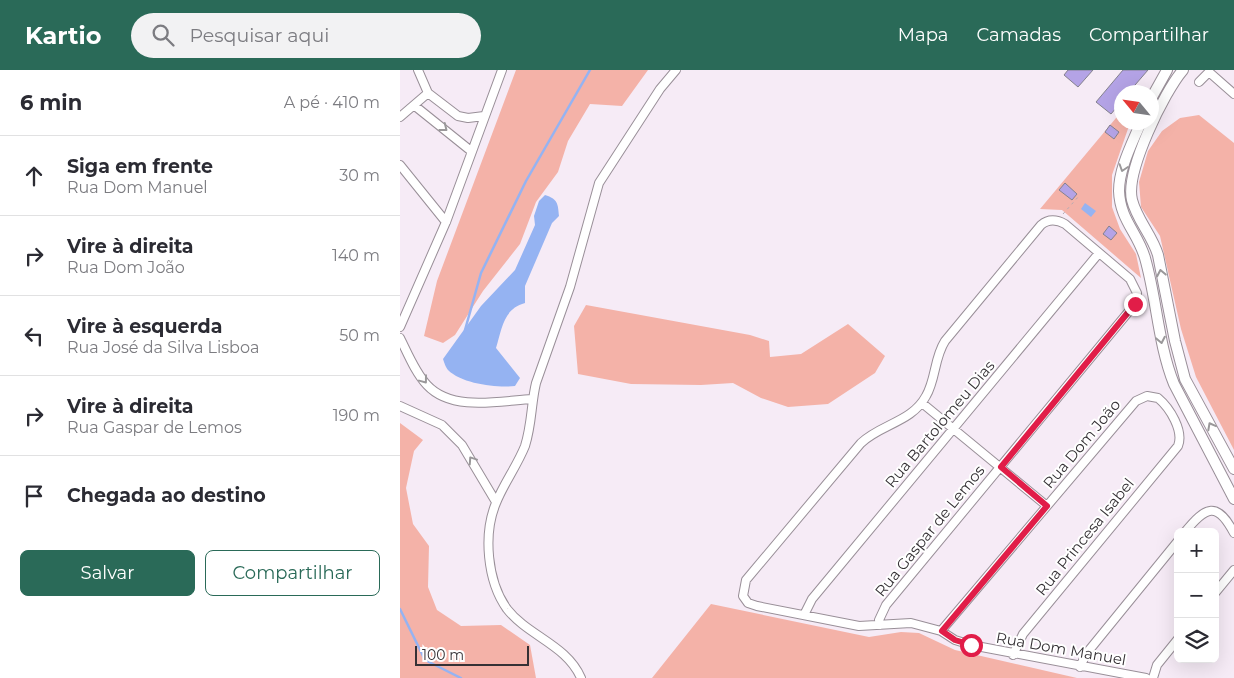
<!DOCTYPE html>
<html lang="pt">
<meta charset="utf-8">
<style>
body{margin:0;font-family:Montserrat,sans-serif;background:#f2f2f3;color:#2b2b33}
.controls{position:absolute;right:15px;bottom:15px;display:grid;overflow:hidden;border-radius:8px;box-shadow:0 5px 20px #0002}
.controls button{width:45px;height:45px;display:grid;place-items:center;padding:0;border:0;border-bottom:1px solid #e1e1e2;background:#fff;color:#2b2b33;font:25px sans-serif}
.compass{position:absolute;left:714px;top:15px;width:45px;height:45px;border-radius:50%;background:#fff;box-shadow:0 5px 20px #0002;rotate:299deg}
.scale{position:absolute;left:15px;bottom:12px;width:114px;box-sizing:border-box;padding-left:5px;border:2px solid #353135;border-top:0;font-size:14px;line-height:18px;white-space:nowrap;color:#353135;-webkit-text-stroke:4px #fff;paint-order:stroke}
.stop{position:absolute;width:15px;height:15px;margin:-11px;border:4px solid #e11d48;border-radius:50%;background:#fff}
.stop.end{background:#e11d48;border-color:#fff;box-shadow:0 1px 5px #0008}
.list{margin:0;padding:0;list-style:none}
h2{display:flex;justify-content:space-between;align-items:center;height:65px;margin:0;padding:0 20px;font-size:21px}
h2 small{font-size:16px;font-weight:400;color:#7c7c81}
.list li{display:grid;grid-template-columns:32px 1fr auto;gap:15px;align-items:center;box-sizing:border-box;height:80px;padding:0 20px;border-top:1px solid #e1e1e2}
.list b{display:block;font-size:19px;white-space:nowrap}
.list p{margin:0;font-size:16px;white-space:nowrap;color:#7c7c81}
.list em{font-size:16px;font-style:normal;color:#7c7c81}
.actions{display:flex;gap:10px;padding:15px 20px}
.actions a{flex:1;padding:11px 0;border:1px solid #2a6a58;border-radius:8px;text-align:center;font-size:18px;color:#2a6a58}
.actions .main{background:#2a6a58;color:#fff}
.icon{flex:none;width:28px;height:28px;fill:none;stroke:currentColor;stroke-width:2;stroke-linecap:round;stroke-linejoin:round}
.map{position:relative;flex:none;width:834px;height:608px;overflow:hidden}
header{display:flex;align-items:center;gap:30px;box-sizing:border-box;height:70px;padding:0 25px;background:#2a6a58;color:#fff}
header strong{font-size:24px}
nav{display:flex;gap:28px;margin-inline-start:auto;font-size:18px}
.search{width:350px;height:45px;background:#f2f2f3;display:flex;align-items:center;gap:12px;box-sizing:border-box;padding:0 18px;border-radius:28px;color:#7c7c81;font-size:19px}
main{display:flex}
aside{flex:1;background:#fff}
.map>svg:first-child{display:block}
.green{fill:#f4b2a8}
.water{fill:#95b3f2}
.lines{fill:none;stroke-linecap:round;stroke-linejoin:round}
.stream{stroke:#95b3f2;stroke-width:2.5}
.building{fill:#b4a3e6;stroke:#84818e}
.minor-casing{stroke:#998f98;stroke-width:10}
.secondary-casing{stroke:#998f98;stroke-width:12}
.path{stroke:#b3aab3;stroke-width:1;stroke-dasharray:2.5 4;stroke-linecap:butt}
.minor{stroke:#fff;stroke-width:8}
.secondary{stroke:#fff;stroke-width:10}
.oneway{stroke:#9a989a}
.route{stroke:#e11d48;stroke-width:6}
.labels{text-anchor:middle;stroke-width:4;stroke-linejoin:round;paint-order:stroke}
.street-label{font-size:15px;fill:#353135;stroke:#fff}
</style>
<header>
<strong>Kartio</strong>
<div class="search"><svg class="icon" aria-label="search" viewBox="0 0 24 24"><circle cx="10" cy="10" r="6"/><path d="M15 15l6 6"/></svg>Pesquisar aqui</div>
<nav><a>Mapa</a><a>Camadas</a><a>Compartilhar</a></nav>
</header>
<main>
<aside>
<h2>6 min<small>A pé · 410 m</small></h2>
<ul class="list">
<li><svg class="icon" aria-label="ahead" viewBox="0 0 24 24"><path d="M12 20V5M6 11l6-6 6 6"/></svg><div><b>Siga em frente</b><p>Rua Dom Manuel</p></div><em>30 m</em></li>
<li><svg class="icon" aria-label="right" viewBox="0 0 24 24"><path d="M7 20v-9h11M14 6l5 5-5 5"/></svg><div><b>Vire à direita</b><p>Rua Dom João</p></div><em>140 m</em></li>
<li><svg class="icon" aria-label="left" viewBox="0 0 24 24"><path d="M17 20v-9H6M10 6l-5 5 5 5"/></svg><div><b>Vire à esquerda</b><p>Rua José da Silva Lisboa</p></div><em>50 m</em></li>
<li><svg class="icon" aria-label="right" viewBox="0 0 24 24"><path d="M7 20v-9h11M14 6l5 5-5 5"/></svg><div><b>Vire à direita</b><p>Rua Gaspar de Lemos</p></div><em>190 m</em></li>
<li><svg class="icon" aria-label="arrive" viewBox="0 0 24 24"><path d="M6 21V4h12l-3 4 3 4H6"/></svg><div><b>Chegada ao destino</b></div></li>
</ul>
<div class="actions"><a class="main">Salvar</a><a>Compartilhar</a></div>
</aside>
<div class="map">
<svg width="834" height="608" viewBox="0 0 834 608">
<rect width="100%" height="100%" fill="#f6ebf6"/>
<!-- green -->
<path class="green" d="M116 0H248L222 36 190 34 168 71 158 102 136 132 120 174 83 221 55 265 43 273 24 266 37 211Z
M721 42 722 52 730 53 712 105V137L720 159 736 184 741 208 662 140 640 139Z
M799 45 834 73V380L796 307 781 259 760 166 741 137 739 112 748 81 762 61 780 48Z
M186 235 350 265 369 271 370 287 401 284 448 254 485 286 475 303 428 334 388 337 361 328 333 313 301 315 231 314 178 304 174 256Z
M0 353 23 370 14 381 6 418 13 454 29 476 28 517 37 540 61 556 101 555 130 575 136 608H0Z
M311 534 469 567 501 562 519 563 555 580 677 608H252Z"/>
<!-- water -->
<path class="water" d="M145 125C158 129 158 134 159 146L152 153 125 216V233C103 239 102 259 96 278L120 308 115 316C97 318 62 314 48 300 46 298 44 292 43 289L81 236 115 200 135 155 134 146 139 131Z
M685 133 696 141 691 147 681 139Z"/>
<g class="lines">
<!-- stream -->
<path class="stream" d="M65 260 81 203 126 111 190 0
M0 539 25 590 61 608"/>
</g>
<!-- building -->
<path class="building" d="M668 0H693L678 17 664 5Z
M723 0H748L729 22H722V31L711 44 696 32Z
M710 55 719 62 714 69 705 62Z
M665 113 677 124 672 130 659 120Z
M709 156 717 163 711 170 703 164Z"/>
<g class="lines">
<defs>
<path id="minor" d="M18 0 28 23 58 46 68 48 84 46
M799 12 809 2 834 24
M15 36 71 81
M0 47 28 23
M0 95 46 152
M0 257 46 152 102 0
M0 268C8 284 15 302 27 315 52 342 100 331 132 329
M522 333 647 436
M0 336 42 355 62 375 96 432
M785 462C806 436 817 431 834 463
M815 523 834 500
M404 545 412 529 699 183
M480 555 479 550 486 535 735 234 737 223 730 209 665 154C656 149 648 149 641 155L545 271C534 288 536 309 526 326 512 352 481 354 461 373L346 510 343 526 348 533 357 536 459 556 511 553 541 561 555 570 571 575 746 608
M541 561 736 331 747 326 758 328C770 338 784 361 778 376L623 564 613 585
M680 597 686 584 778 471
M181 608C167 575 128 566 107 539 87 511 83 464 96 433 104 413 117 396 125 376 132 354 131 334 136 313L170 217 199 113 260 19 276 0
M753 608 757 595 778 569"/>
<path id="secondary" d="M783 0C764 22 725 102 732 130 737 150 752 165 758 185L775 271 785 309 834 399
M752 27 767 0
M741 52C732 74 719 98 719 121 720 150 738 163 745 188 757 230 758 274 774 314L834 429"/>
</defs>
<!-- minor casing -->
<use href="#minor" class="minor-casing"/>
<!-- secondary casing -->
<use href="#secondary" class="secondary-casing"/>
<!-- path -->
<path class="path" d="M663 144 679 126"/>
<!-- minor -->
<use href="#minor" class="minor"/>
<!-- secondary -->
<use href="#secondary" class="secondary"/>
</g>
<!-- one-way arrows -->
<defs><path id="oneway-chevron" d="M-2-3.5L2.5 0L-2 3.5" fill="none" stroke-width="1.6" stroke-linecap="round" stroke-linejoin="round" transform="scale(1.25)"/></defs>
<g class="oneway">
<use href="#oneway-chevron" transform="translate(44 58) rotate(38)"/>
<use href="#oneway-chevron" transform="translate(723 98) rotate(108)"/>
<use href="#oneway-chevron" transform="translate(761 203) rotate(-101)"/>
<use href="#oneway-chevron" transform="translate(761 270) rotate(79)"/>
<use href="#oneway-chevron" transform="translate(24 310) rotate(53)"/>
<use href="#oneway-chevron" transform="translate(811 356) rotate(-118)"/>
<use href="#oneway-chevron" transform="translate(72 390) rotate(-124)"/>
</g>
<g class="lines">
<!-- route -->
<path class="route" d="M571 575 555 570 542 561 647 436 601 397 735 234"/>
</g>
<g class="labels">
<!-- street labels -->
<g class="street-label">
<text transform="translate(540 354) rotate(-50)" y="5">Rua Bartolomeu Dias</text>
<text transform="translate(682 374) rotate(-50)" y="5">Rua Dom João</text>
<text transform="translate(530 461) rotate(-51)" y="5">Rua Gaspar de Lemos</text>
<text transform="translate(685 467) rotate(-51)" y="5">Rua Princesa Isabel</text>
<text transform="translate(661 579) rotate(10)" y="5">Rua Dom Manuel</text>
</g>
</g>
</svg>
<div class="controls">
<button>+</button>
<button>−</button>
<button><svg class="icon" aria-label="layers" viewBox="0 0 24 24"><path d="M12 4l9 5-9 5-9-5zM3 14l9 5 9-5"/></svg></button>
</div>
<svg class="compass" viewBox="-18 -18 36 36"><path d="M0-13l5 13h-10z" fill="#e53935"/><path d="M0 13l5-13h-10z" fill="#7c7c81"/></svg>
<div class="scale">100 m</div>
<div class="stop" style="left:571px;top:575px"></div>
<div class="stop end" style="left:735px;top:234px"></div>
</div>
</main>
